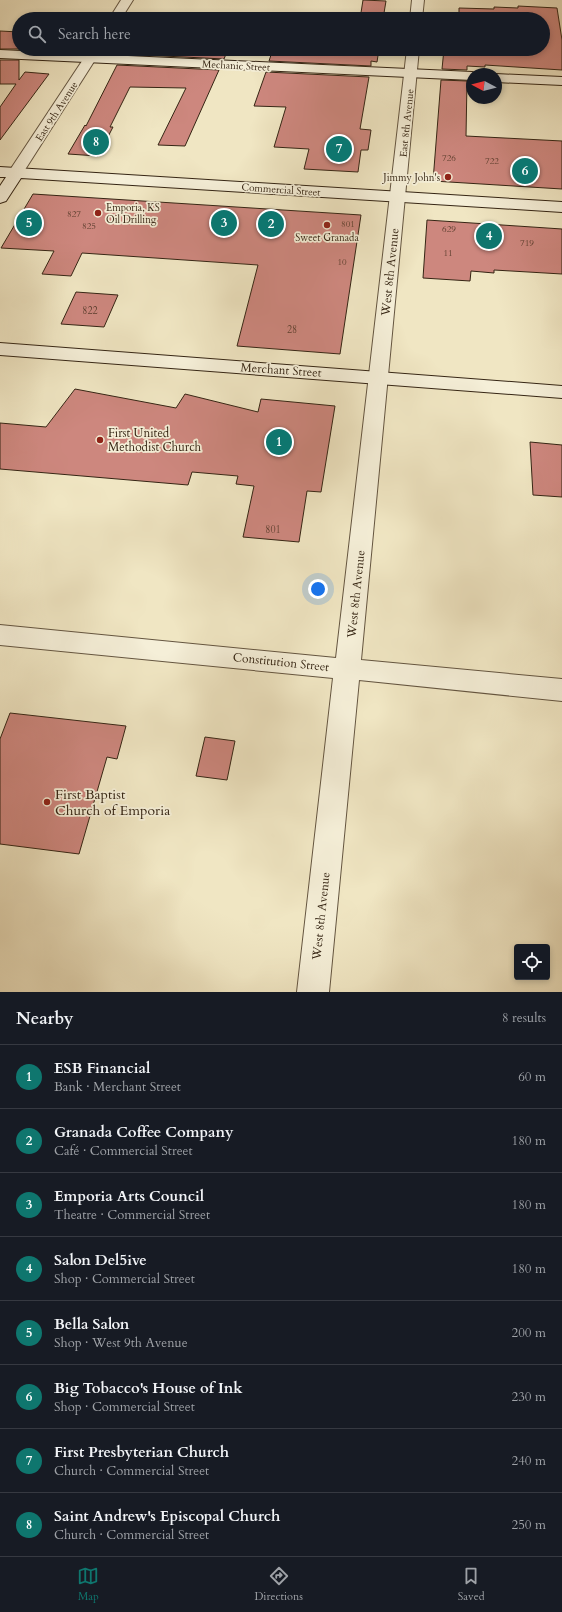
<!DOCTYPE html>
<meta charset="utf-8">
<style>
body{margin:0;font-family:Cardo,serif;background:#242831;color:#f1f3f6}
.controls{position:absolute;right:12px;bottom:12px;display:grid;overflow:hidden;border-radius:4px;box-shadow:0 2px 6px #0003}
.controls button{width:36px;height:36px;display:grid;place-items:center;padding:0;border:0;border-bottom:1px solid #363941;background:#171b24;color:#f1f3f6;font:20px sans-serif}
.compass{position:absolute;left:466px;top:68px;width:36px;height:36px;border-radius:50%;background:#171b24;box-shadow:0 2px 6px #0003;rotate:277deg}
.you{position:absolute;left:318px;top:589px;width:14px;height:14px;margin:-10px;border:3px solid #fff;border-radius:50%;background:#1a73e8;box-shadow:0 0 0 6px #1a73e833}
.badge{display:grid;place-items:center;width:26px;height:26px;border-radius:50%;background:#0f766e;color:#fff;font-size:13px;font-weight:700}
.pin{position:absolute;translate:-50% -50%;border:2px solid #fff;box-shadow:0 1px 4px #0006}
.list{margin:0;padding:0;list-style:none}
h2{display:flex;justify-content:space-between;align-items:center;height:52px;margin:0;padding:0 16px;font-size:17px}
h2 small{font-size:13px;font-weight:400;color:#9ea1a6}
.list li{display:grid;grid-template-columns:26px 1fr auto;gap:12px;align-items:center;box-sizing:border-box;height:64px;padding:0 16px;border-top:1px solid #363941}
.list b{display:block;font-size:15px;white-space:nowrap}
.list p{margin:0;font-size:13px;white-space:nowrap;color:#9ea1a6}
.list em{font-size:13px;font-style:normal;color:#9ea1a6}
.icon{flex:none;width:22px;height:22px;fill:none;stroke:currentColor;stroke-width:2;stroke-linecap:round;stroke-linejoin:round}
.map{position:relative;flex:none;width:562px;height:992px;overflow:hidden}
.search{position:absolute;background:#171b24;box-shadow:0 2px 6px #0003;left:12px;right:12px;top:12px;height:44px;display:flex;align-items:center;gap:10px;box-sizing:border-box;padding:0 14px;border-radius:22px;color:#9ea1a6;font-size:15px}
.sheet{height:564px;background:#171b24}
nav{display:flex;justify-content:space-around;align-items:center;box-sizing:border-box;height:56px;border-top:1px solid #363941;background:#171b24;font-size:11px;color:#9ea1a6}
nav a{display:grid;justify-items:center;gap:2px}
nav .on{color:#0f766e}
.map>svg:first-child{display:block}
.building{fill:#cd877e;stroke:#352514}
.lines{fill:none;stroke-linecap:round;stroke-linejoin:round}
.street-casing{stroke:#645540;stroke-width:2}
.secondary-casing{stroke:#352514;stroke-width:2}
.street{fill:#f5efd8;fill-rule:evenodd}
.secondary{fill:#f5efd8;fill-rule:evenodd}
.poi-dot{fill:#8f2418;stroke:#f5efd8;stroke-width:1.5}
.labels{text-anchor:middle;stroke-width:3.5;stroke-linejoin:round;paint-order:stroke}
.far-number-label{font-size:9px;fill:#5b3e2e}
.far-street-label{font-size:10px;fill:#352514;stroke:#f5efd8}
.far-poi-label{font-size:10px;fill:#352514;stroke:#f5efd8;text-anchor:end}
.number-label{font-size:10px;fill:#5b3e2e}
.street-label{font-size:12px;fill:#352514;stroke:#f5efd8}
.poi-label{font-size:12px;fill:#352514;stroke:#f5efd8;text-anchor:start}
.near-poi-label{font-size:14px;fill:#352514;stroke:#f5efd8;text-anchor:start}
</style>
<div class="map">
<svg width="562" height="992" viewBox="0 0 562 992">
<rect width="100%" height="100%" fill="#f0e6c3"/>
<filter id="stains"><feTurbulence type="fractalNoise" baseFrequency=".005" numOctaves="4"/><feColorMatrix values="0 0 0 0 .2 0 0 0 0 .09 0 0 0 0 .02 0 0 0 .5 -.17"/></filter>
<radialGradient id="worn" r=".72"><stop offset=".6" stop-color="#630" stop-opacity="0"/><stop offset="1" stop-color="#630" stop-opacity=".3"/></radialGradient>
<!-- building -->
<path class="building" d="M363 0 386 1 383 19H360Z
M518 6 557 8 562 40V70L485 65V67L467 66V70L442 69 444 49H543V19H459V8L494 9V7L518 8Z
M0 31 19 32V49H0Z
M126 49H228L224 59 123 54Z
M273 49H379L377 62 371 61V66L269 61Z
M0 60H19V80L25 72 49 74 0 140V107L16 84H0Z
M117 65 219 70 185 146 158 145 186 88 130 87 110 127H113L98 156 68 154 85 125 86 126Z
M266 72 369 77 360 129 371 130 368 150H361L358 172 304 169 309 149 274 147 286 107 254 106Z
M441 80 467 81 466 136 562 141V189L433 181Z
M33 194 361 215 340 354 237 346 258 265 82 253 71 276 42 274 54 251 1 248Z
M427 220 562 229V274L494 270V273L471 271 470 281 423 278Z
M76 292 118 295 104 327 61 324Z
M75 389 176 408 185 394 258 412 261 399 335 406 321 492 307 491 299 542 243 537 254 486 236 484 238 476 192 472 188 485 0 469V423L46 427Z
M530 442 562 445V497L533 495Z
M10 713 126 726 117 759 107 757 79 854 0 844V739Z
M205 737 235 741 227 780 196 776Z"/>
<g class="lines">
<defs>
<path id="street" d="M121 0H133L121 19H109Z
M412 0H424L422 19H410Z
M90 49H102L21 176 16 178 11 176 8 173Z
M407 49H419L361 660 562 679V701L359 680 329 992H297L333 678 0 645V625L336 658Z"/>
<path id="secondary" d="M0 50 472 72 477 74H472V80L0 58Z
M496 74 562 77V85L496 82Z
M0 167 562 202V212L21 178 6 201 0 203V186L6 177H0Z
M0 343 562 386V398L0 355Z"/>
</defs>
<!-- street casing -->
<use href="#street" class="street-casing"/>
<!-- secondary casing -->
<use href="#secondary" class="secondary-casing"/>
<!-- street -->
<use href="#street" class="street"/>
<!-- secondary -->
<use href="#secondary" class="secondary"/>
</g>
<!-- markers -->
<g class="poi-dot">
<circle cx="448" cy="177" r="4"/>
<circle cx="98" cy="213" r="4"/>
<circle cx="327" cy="225" r="4"/>
<circle cx="100" cy="440" r="4"/>
<circle cx="47" cy="802" r="4"/>
</g>
<g class="labels">
<!-- far-number labels -->
<g class="far-number-label">
<text x="449" y="161">726</text>
<text x="492" y="164">722</text>
<text x="74" y="217">827</text>
<text x="348" y="227">801</text>
<text x="89" y="229">825</text>
<text x="449" y="232">629</text>
<text x="527" y="246">719</text>
<text x="448" y="256">11</text>
<text x="342" y="265">10</text>
</g>
<!-- far-street labels -->
<g class="far-street-label">
<text transform="translate(236 65) rotate(3)" y="4">Mechanic Street</text>
<text transform="translate(56 111) rotate(-57)" y="4">East 9th Avenue</text>
<text transform="translate(406 123) rotate(-84)" y="4">East 8th Avenue</text>
<text transform="translate(281 189) rotate(4)" y="4">Commercial Street</text>
</g>
<!-- far-poi labels -->
<g class="far-poi-label">
<text x="440" y="181">Jimmy John's</text>
<text x="106" y="211" text-anchor="start">Emporia, KS<tspan x="106" dy="12">Oil Drilling</tspan></text>
<text x="327" y="241" text-anchor="middle">Sweet Granada</text>
</g>
<!-- number labels -->
<g class="number-label">
<text x="90" y="314">822</text>
<text x="292" y="333">28</text>
<text x="273" y="533">801</text>
</g>
<!-- street labels -->
<g class="street-label">
<text transform="translate(390 272) rotate(-84)" y="4">West 8th Avenue</text>
<text transform="translate(281 370) rotate(4)" y="4">Merchant Street</text>
<text transform="translate(356 594) rotate(-84)" y="4">West 8th Avenue</text>
<text transform="translate(281 662) rotate(6)" y="4">Constitution Street</text>
<text transform="translate(321 916) rotate(-84)" y="4">West 8th Avenue</text>
</g>
<!-- poi labels -->
<g class="poi-label">
<text x="108" y="437">First United<tspan x="108" dy="14">Methodist Church</tspan></text>
</g>
<!-- near-poi labels -->
<g class="near-poi-label">
<text x="55" y="799">First Baptist<tspan x="55" dy="16">Church of Emporia</tspan></text>
</g>
</g>
<rect width="100%" height="100%" filter="url(#stains)"/>
<rect width="100%" height="100%" fill="url(#worn)"/>
</svg>
<div class="controls">
<button><svg class="icon" aria-label="locate" viewBox="0 0 24 24"><circle cx="12" cy="12" r="6"/><path d="M12 2v4M12 18v4M2 12h4M18 12h4"/></svg></button>
</div>
<svg class="compass" viewBox="-18 -18 36 36"><path d="M0-13l5 13h-10z" fill="#e53935"/><path d="M0 13l5-13h-10z" fill="#9ea1a6"/></svg>
<div class="you"></div>
<div class="pin badge" style="left:279px;top:442px">1</div>
<div class="pin badge" style="left:271px;top:224px">2</div>
<div class="pin badge" style="left:224px;top:223px">3</div>
<div class="pin badge" style="left:489px;top:236px">4</div>
<div class="pin badge" style="left:29px;top:223px">5</div>
<div class="pin badge" style="left:525px;top:171px">6</div>
<div class="pin badge" style="left:339px;top:149px">7</div>
<div class="pin badge" style="left:96px;top:142px">8</div>
<div class="search"><svg class="icon" aria-label="search" viewBox="0 0 24 24"><circle cx="10" cy="10" r="6"/><path d="M15 15l6 6"/></svg>Search here</div>
</div>
<section class="sheet">
<h2>Nearby<small>8 results</small></h2>
<ul class="list">
<li><span class="badge">1</span><div><b>ESB Financial</b><p>Bank · Merchant Street</p></div><em>60 m</em></li>
<li><span class="badge">2</span><div><b>Granada Coffee Company</b><p>Café · Commercial Street</p></div><em>180 m</em></li>
<li><span class="badge">3</span><div><b>Emporia Arts Council</b><p>Theatre · Commercial Street</p></div><em>180 m</em></li>
<li><span class="badge">4</span><div><b>Salon Del5ive</b><p>Shop · Commercial Street</p></div><em>180 m</em></li>
<li><span class="badge">5</span><div><b>Bella Salon</b><p>Shop · West 9th Avenue</p></div><em>200 m</em></li>
<li><span class="badge">6</span><div><b>Big Tobacco's House of Ink</b><p>Shop · Commercial Street</p></div><em>230 m</em></li>
<li><span class="badge">7</span><div><b>First Presbyterian Church</b><p>Church · Commercial Street</p></div><em>240 m</em></li>
<li><span class="badge">8</span><div><b>Saint Andrew's Episcopal Church</b><p>Church · Commercial Street</p></div><em>250 m</em></li>
</ul>
</section>
<nav>
<a class="on"><svg class="icon" aria-label="map" viewBox="0 0 24 24"><path d="M3 6l6-2 6 2 6-2v14l-6 2-6-2-6 2zM9 4v14M15 6v14"/></svg>Map</a>
<a><svg class="icon" aria-label="directions" viewBox="0 0 24 24"><path d="M12 3l9 9-9 9-9-9zM9 14v-3h6M13 9l2 2-2 2"/></svg>Directions</a>
<a><svg class="icon" aria-label="saved" viewBox="0 0 24 24"><path d="M7 4h10v16l-5-4-5 4z"/></svg>Saved</a>
</nav>
